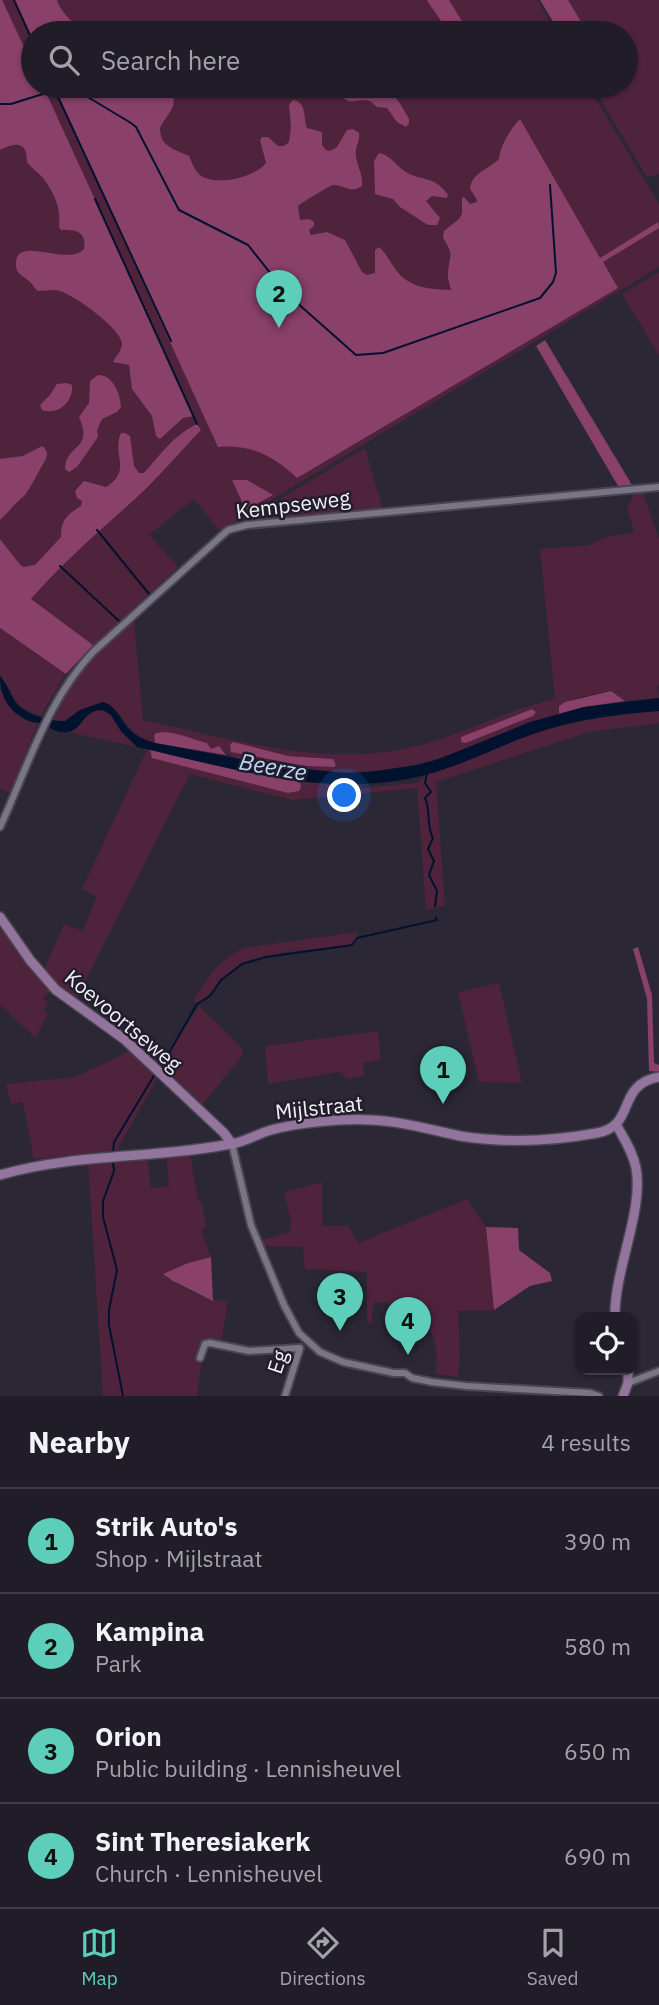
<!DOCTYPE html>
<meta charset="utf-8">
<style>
body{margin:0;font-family:"IBM Plex Sans",sans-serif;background:#2d2a34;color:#f1f3f6}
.controls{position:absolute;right:21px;bottom:21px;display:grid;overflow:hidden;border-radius:14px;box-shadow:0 2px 5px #0004}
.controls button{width:63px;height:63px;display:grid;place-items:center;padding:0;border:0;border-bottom:2px solid #3d3b45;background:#201d28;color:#f1f3f6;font:35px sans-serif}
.you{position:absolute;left:345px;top:796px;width:24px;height:24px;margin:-18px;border:5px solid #fff;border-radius:50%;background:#1a73e8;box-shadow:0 0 0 10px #1a73e833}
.badge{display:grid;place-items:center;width:46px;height:46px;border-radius:50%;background:#5cceba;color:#111;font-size:23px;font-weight:700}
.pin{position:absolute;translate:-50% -58px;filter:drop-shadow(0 2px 4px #0008)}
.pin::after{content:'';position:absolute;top:37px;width:24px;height:21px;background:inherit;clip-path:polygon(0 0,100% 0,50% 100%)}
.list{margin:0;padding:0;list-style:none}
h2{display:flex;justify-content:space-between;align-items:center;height:91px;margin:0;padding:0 28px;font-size:30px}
h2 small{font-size:23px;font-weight:400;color:#a2a2a8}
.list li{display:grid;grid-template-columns:46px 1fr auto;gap:21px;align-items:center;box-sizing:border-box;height:105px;padding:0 28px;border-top:2px solid #3d3b45}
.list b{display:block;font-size:26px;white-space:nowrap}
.list p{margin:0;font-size:23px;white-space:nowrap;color:#a2a2a8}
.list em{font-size:23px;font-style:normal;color:#a2a2a8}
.icon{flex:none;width:38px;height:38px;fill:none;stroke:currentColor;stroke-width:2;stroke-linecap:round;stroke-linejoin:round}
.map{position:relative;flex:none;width:659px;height:1396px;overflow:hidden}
.search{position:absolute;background:#201d28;box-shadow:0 2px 5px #0004;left:21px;right:21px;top:21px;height:77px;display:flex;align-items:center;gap:18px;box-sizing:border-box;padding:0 24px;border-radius:38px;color:#a2a2a8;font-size:26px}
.sheet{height:511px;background:#201d28}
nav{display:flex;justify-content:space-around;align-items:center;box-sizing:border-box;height:98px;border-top:2px solid #3d3b45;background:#201d28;font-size:19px;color:#a2a2a8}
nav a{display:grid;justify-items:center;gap:4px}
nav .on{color:#5cceba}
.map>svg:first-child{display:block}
.green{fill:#4f233c;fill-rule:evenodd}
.forest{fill:#894069}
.water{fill:#00122e}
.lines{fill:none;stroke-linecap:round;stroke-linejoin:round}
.stream{stroke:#00122e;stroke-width:2}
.street-casing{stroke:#494651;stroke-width:10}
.secondary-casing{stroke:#494651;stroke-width:12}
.street{stroke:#7a7585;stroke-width:6}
.secondary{stroke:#92749c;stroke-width:9}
.labels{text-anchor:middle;stroke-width:5;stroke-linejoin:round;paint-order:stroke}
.street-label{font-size:21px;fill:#f1eff8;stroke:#221d2b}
.water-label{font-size:23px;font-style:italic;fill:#bddafc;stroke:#221d2b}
</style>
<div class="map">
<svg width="659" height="1396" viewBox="0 0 659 1396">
<rect width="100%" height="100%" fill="#2b2735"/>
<!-- green -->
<path class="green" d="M0 0H537L557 33H33V86H588L659 204V267L241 518 240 522 219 530 194 499 149 535 178 567 88 651 0 593Z
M568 0H659V174L647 177 596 92 607 86H626V33H588Z
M659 272V355L622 294Z
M365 448 383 509 257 519 256 517 259 512Z
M643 492 659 539V685L657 686 659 698 625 701 611 691 580 697 560 706 559 714C519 726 482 745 443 757 388 775 329 776 273 765 254 762 232 762 219 746L211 750 207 743 154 736 155 743C122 733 127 712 103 702L80 710 65 721 53 720 72 684 85 666 134 619 143 720C232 739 322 768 413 747 462 735 506 710 555 699L540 549 590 545 603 538 634 532 627 508 634 493ZM532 709 535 710 533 716 466 743 462 737ZM232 752 333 759 334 767 305 766Z
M0 628 66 674 45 708 42 716C7 704 21 700 0 676Z
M0 689 5 697 34 723H38L10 793 0 789Z
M98 710C111 711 113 720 119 729 124 736 131 742 137 747L68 732C81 725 83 715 98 710Z
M659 711V723L589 732 436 782 445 906 426 910 417 788 292 800 190 774 76 999 55 984 44 970 64 924 83 931 97 896 82 889 147 749 150 750V755L288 793 299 791 301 787 300 782 341 784 343 790 415 783 425 777V775C468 762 508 741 552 728 587 718 623 714 659 711Z
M0 928 50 991 43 998 48 1003 44 1009 48 1013 36 1038 0 1005Z
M357 932V938L352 945C323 949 264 951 240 965 222 975 214 994 197 1004L193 1002C207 979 218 959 244 948Z
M499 983 522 1083 479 1082 458 992Z
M199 1006 242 1048V1056L202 1105 161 1065Z
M378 1031 381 1060 363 1063 364 1076 348 1079 340 1072 332 1073 268 1084 265 1046Z
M132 1050 159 1075 117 1150 34 1159 23 1102 11 1104 6 1084 75 1077Z
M190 1154 198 1201 202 1202 206 1228 201 1230 211 1257 188 1263 164 1274C180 1287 205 1301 226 1301L227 1305 221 1343 205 1340 197 1396H103L88 1163 147 1158 151 1188 169 1186 166 1156Z
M322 1182V1226H348L358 1243 467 1199 486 1227 494 1310 458 1311 460 1356 458 1377 436 1374C437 1357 437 1345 430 1330L399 1329 397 1302 373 1303 372 1324 367 1322V1272L305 1269 303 1247 265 1246 262 1240 291 1232 289 1226 292 1225 284 1192Z"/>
<!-- forest -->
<path class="forest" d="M0 0H2L33 66V86H43L194 416 183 418 160 439 156 436 152 416 132 389 129 365 113 362C115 357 122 351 122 344 122 329 74 295 60 291 54 289 45 291 38 291 35 289 34 286 31 283 24 275 15 276 16 262 18 235 67 267 84 249 87 232 76 229 61 230L59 227C61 208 55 195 44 179 39 173 32 169 27 162 27 141 16 142 0 150Z
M14 0H57C60 12 74 22 81 33H33V42Z
M427 0H449L468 31 466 33H447C444 22 433 11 427 0Z
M540 0H568L588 33H560Z
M53 86H122L129 94 141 98 156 88 168 89C182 105 167 113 160 128 160 147 174 149 189 156 192 162 194 170 200 175 215 187 256 177 266 163L260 140 262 137H268L278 146H284L289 142 291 127 289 105 293 100C307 102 303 117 307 128L322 132V145L326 150 330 151 337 147 347 130 353 129 359 133C360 141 357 143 356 150 354 162 364 174 362 186 350 194 345 185 333 185 331 185 301 203 298 206L300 220 309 219 314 222V226L309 230 311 235 327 232 345 240 362 272 367 275 375 273V250L379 247C386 253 390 262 396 270 410 289 431 289 451 290 450 284 447 279 448 272 450 254 454 255 443 238L444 231 459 219 462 214V198L464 197 470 204 477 202 476 198 470 189C471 173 489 169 499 159 500 146 511 128 520 119L600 258 658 222 659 228 603 262 618 288 297 478C274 456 251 444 218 447Z
M341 86C381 86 389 81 409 119V123L406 127 397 122 387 108 377 107 370 101C358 98 350 107 341 95Z
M379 153C390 155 394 163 403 170 419 182 434 174 448 195L447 198 432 196 426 201 440 218 437 225H428L400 207 393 199 375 194 374 161Z
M545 340 632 485 618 486 536 346Z
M98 375C113 375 120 393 121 407L117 412 102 419 97 430 98 437 77 467 69 472 65 469C66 443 94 451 79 417L89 403 90 381Z
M67 383 72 385C74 401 58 416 42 410L40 405 50 395 57 384Z
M197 424 201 430C176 456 152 485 125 508 91 538 60 566 31 599L93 645 66 674 0 628V539C4 544 19 564 23 567L35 565 61 537C61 519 67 515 81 506L82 501 77 498 75 491 84 481 106 487C133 470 111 455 121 433H125L130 436 134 466 139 473H144C161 454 174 435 197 424Z
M42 446C48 451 48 454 45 461 39 470 30 490 24 496 15 503 9 512 0 520V459L23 456Z
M232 480H247L273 495 246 510Z
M611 691 625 701 584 707 559 714V706L565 702Z
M532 709 536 712 533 716 466 743 461 742V737Z
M166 732C181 734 192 739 207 743L211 749 219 746 226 755 155 743 154 736 156 733Z
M233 742 288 756 333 759 336 765 334 767 305 766 231 752 230 745Z
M150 750 300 782 301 787 299 791 288 793 152 758Z
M638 947 652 995 654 1063 659 1065V1072L649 1071 647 999 633 949Z
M486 1227 518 1228 519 1250 550 1273 552 1281 530 1286 494 1310Z
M211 1257 213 1301 173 1281 163 1274 188 1263Z"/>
<!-- water -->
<path class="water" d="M0 676C7 684 9 692 14 700 22 714 50 722 65 721L80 710 103 702C117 706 120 720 130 730 137 737 145 740 155 743L278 766 344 773 369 772 417 765 439 759 530 722 584 707 659 698V711C618 714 578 719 539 732 500 745 464 765 425 775 328 800 231 768 137 747L121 731 111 715 103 710C82 710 83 730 68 732 58 734 49 727 43 724 40 722 36 723 32 722 11 715 0 698 0 676Z"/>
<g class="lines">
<!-- stream -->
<path class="stream" d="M14 0 33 42
M53 86 171 341
M54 90H76L131 123 136 127 179 210 248 245 287 294 356 355 383 353 540 298 553 282 556 273 550 185
M0 104H11L46 93
M95 199 197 424
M97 530 149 594
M60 566 119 621
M427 773 425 783 431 792 425 798C431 810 426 826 433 838L428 849 434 861 429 875 437 891 435 906
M161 1067 197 1004 210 996 221 980 242 964 266 957 352 945 357 938 437 920 436 917
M113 1152 114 1142 155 1074
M113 1162 114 1171 103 1201V1217L117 1270 109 1310V1325L123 1396"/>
<defs>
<path id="street" d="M0 827C28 767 46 702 93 652L228 530 247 525 659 487
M232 1144 251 1225 284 1305 299 1333 320 1352 343 1362 394 1373H405L412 1378 432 1382 466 1386 590 1393 599 1396
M200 1358 205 1344 210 1343 249 1351 299 1348
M628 1383 659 1371
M285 1396 300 1348"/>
<path id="secondary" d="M0 917 30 960 56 990 124 1039 224 1133 232 1144
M0 1175C75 1153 154 1159 231 1144 245 1142 257 1134 271 1130 296 1123 344 1118 371 1120 401 1121 431 1130 460 1136 504 1143 553 1141 597 1133 637 1126 615 1085 659 1077
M615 1317C614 1270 644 1211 636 1168 633 1152 624 1139 616 1124
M623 1396 628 1383V1370"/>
</defs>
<!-- street casing -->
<use href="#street" class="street-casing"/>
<!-- secondary casing -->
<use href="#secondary" class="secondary-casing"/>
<!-- street -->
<use href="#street" class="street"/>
<!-- secondary -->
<use href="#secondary" class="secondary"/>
</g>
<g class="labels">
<!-- street labels -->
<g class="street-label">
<text transform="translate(293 505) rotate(-7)" y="7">Kempseweg</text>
<text transform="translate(123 1021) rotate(40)" y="7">Koevoortseweg</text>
<text transform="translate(319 1108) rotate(-6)" y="7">Mijlstraat</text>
<text transform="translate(278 1362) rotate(-72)" y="7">Eg</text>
</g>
<!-- water labels -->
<g class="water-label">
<text transform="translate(273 767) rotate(10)" y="8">Beerze</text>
</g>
</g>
</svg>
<div class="controls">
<button><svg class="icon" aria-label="locate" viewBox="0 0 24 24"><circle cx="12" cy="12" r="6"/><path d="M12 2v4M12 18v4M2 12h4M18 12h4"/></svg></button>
</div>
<div class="you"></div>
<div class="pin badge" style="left:443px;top:1104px">1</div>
<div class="pin badge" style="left:279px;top:328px">2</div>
<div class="pin badge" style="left:340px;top:1331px">3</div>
<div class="pin badge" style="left:408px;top:1355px">4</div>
<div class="search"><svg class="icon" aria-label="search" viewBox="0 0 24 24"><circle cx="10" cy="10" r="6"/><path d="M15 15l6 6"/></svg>Search here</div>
</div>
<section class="sheet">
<h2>Nearby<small>4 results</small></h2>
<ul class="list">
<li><span class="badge">1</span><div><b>Strik Auto's</b><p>Shop · Mijlstraat</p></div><em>390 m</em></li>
<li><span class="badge">2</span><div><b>Kampina</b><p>Park</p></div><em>580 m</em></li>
<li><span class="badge">3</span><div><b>Orion</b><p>Public building · Lennisheuvel</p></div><em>650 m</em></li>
<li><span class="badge">4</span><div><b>Sint Theresiakerk</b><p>Church · Lennisheuvel</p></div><em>690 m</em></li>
</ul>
</section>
<nav>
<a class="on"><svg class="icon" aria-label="map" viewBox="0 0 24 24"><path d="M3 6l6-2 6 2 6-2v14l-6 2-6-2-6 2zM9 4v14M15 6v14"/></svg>Map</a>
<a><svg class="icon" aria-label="directions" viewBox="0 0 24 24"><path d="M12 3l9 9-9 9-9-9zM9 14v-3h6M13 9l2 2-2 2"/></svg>Directions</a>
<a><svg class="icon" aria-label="saved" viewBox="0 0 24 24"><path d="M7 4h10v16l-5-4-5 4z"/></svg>Saved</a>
</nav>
